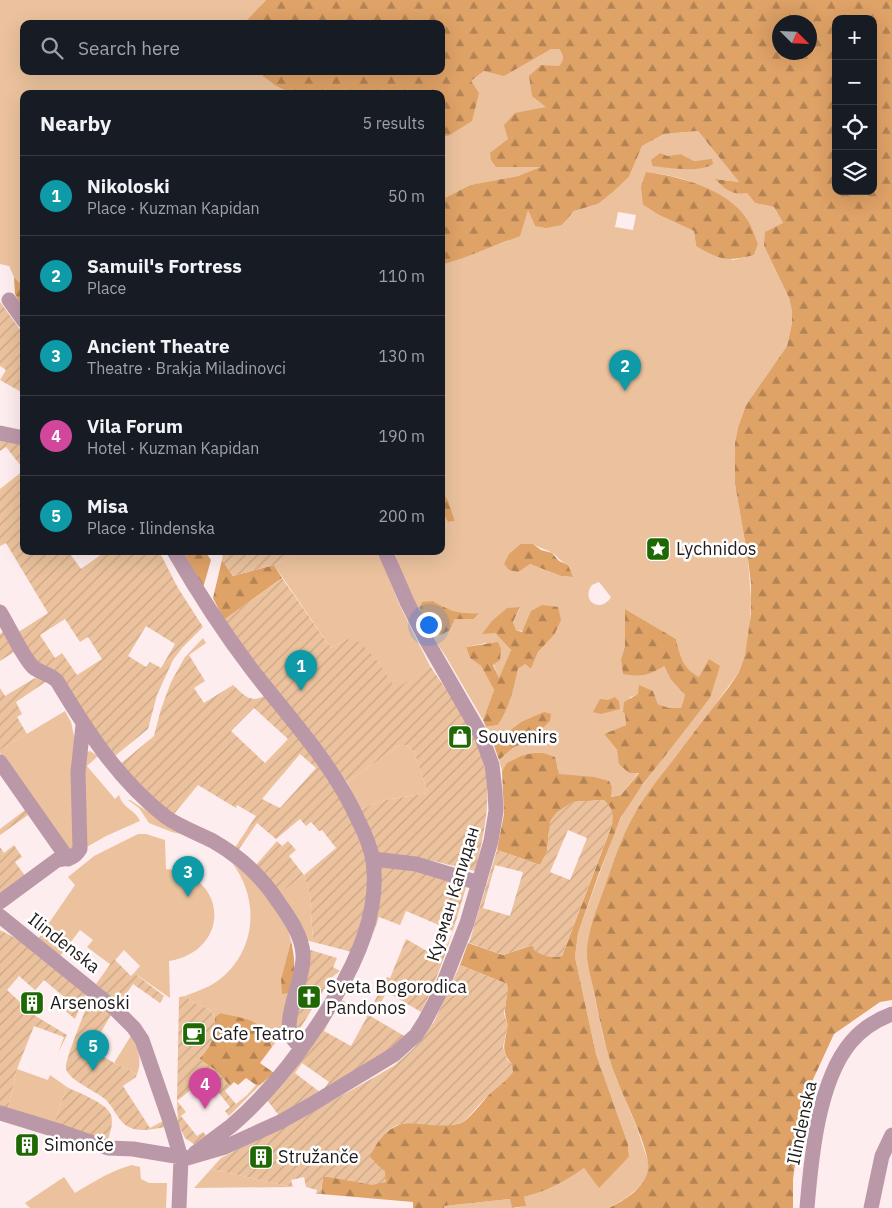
<!DOCTYPE html>
<meta charset="utf-8">
<style>
body{margin:0;font-family:"IBM Plex Sans",sans-serif;background:#20242c;color:#f1f3f6}
.controls{position:absolute;right:15px;top:15px;display:grid;overflow:hidden;border-radius:10px;box-shadow:0 5px 20px #0002}
.controls button{width:45px;height:45px;display:grid;place-items:center;padding:0;border:0;border-bottom:1px solid #363941;background:#171b24;color:#f1f3f6;font:25px sans-serif}
.compass{position:absolute;left:772px;top:15px;width:45px;height:45px;border-radius:50%;background:#171b24;box-shadow:0 5px 20px #0002;rotate:114deg}
.you{position:absolute;left:428px;top:624px;width:18px;height:18px;margin:-12px;border:4px solid #fff;border-radius:50%;background:#1a73e8;box-shadow:0 0 0 8px #1a73e833}
.badge{display:grid;place-items:center;width:32px;height:32px;border-radius:50%;background:#92b489;color:#fff;font-size:16px;font-weight:700}
.pin{position:absolute;translate:-50% -41px;filter:drop-shadow(0 1px 2px #0008)}
.pin::after{content:'';position:absolute;top:26px;width:18px;height:15px;background:inherit;clip-path:polygon(0 0,100% 0,50% 100%)}
.list{margin:0;padding:0;list-style:none}
h2{display:flex;justify-content:space-between;align-items:center;height:65px;margin:0;padding:0 20px;font-size:21px}
h2 small{font-size:16px;font-weight:400;color:#9ea1a6}
.list li{display:grid;grid-template-columns:32px 1fr auto;gap:15px;align-items:center;box-sizing:border-box;height:80px;padding:0 20px;border-top:1px solid #363941}
.list b{display:block;font-size:19px;white-space:nowrap}
.list p{margin:0;font-size:16px;white-space:nowrap;color:#9ea1a6}
.list em{font-size:16px;font-style:normal;color:#9ea1a6}
.icon{flex:none;width:28px;height:28px;fill:none;stroke:currentColor;stroke-width:2;stroke-linecap:round;stroke-linejoin:round}
.map{position:relative;flex:none;width:892px;height:1208px;overflow:hidden}
.search{position:absolute;background:#171b24;box-shadow:0 5px 20px #0002;left:20px;top:20px;width:425px;height:55px;display:flex;align-items:center;gap:12px;box-sizing:border-box;padding:0 18px;border-radius:10px;color:#9ea1a6;font-size:19px}
.panel{position:absolute;background:#171b24;box-shadow:0 5px 20px #0002;left:20px;top:90px;width:425px;height:465px;border-radius:10px}
.map>svg:first-child{display:block}
.grass{fill:#ebc29d;fill-rule:evenodd}
.forest{fill:url(#forest-firs);fill-rule:evenodd}
.garden{fill:url(#garden-furrows);fill-rule:evenodd}
.lines{fill:none;stroke-linecap:round;stroke-linejoin:round}
.street{stroke:#bb98a8;stroke-width:15}
.labels{text-anchor:middle;stroke-width:5;stroke-linejoin:round;paint-order:stroke}
.poi-label{font-size:18px;fill:#211b1b;stroke:#fff;text-anchor:start}
.street-label{font-size:18px;fill:#211b1b;stroke:#fff}
</style>
<div class="map">
<svg width="892" height="1208" viewBox="0 0 892 1208">
<defs>
<pattern id="forest-firs" width="22" height="20" patternUnits="userSpaceOnUse" patternTransform="scale(1.25)"><rect width="22" height="20" fill="#dfa267"/><path d="M5 1l3.5 6h-7zM16 11l3.5 6h-7z" fill="#b48354"/></pattern>
<pattern id="garden-furrows" width="10" height="10" patternUnits="userSpaceOnUse" patternTransform="scale(1.25)"><rect width="10" height="10" fill="#ebc29d"/><path d="M-1 1l2-2M0 10L10 0M9 11l2-2" fill="none" stroke="#c9a687"/></pattern>
</defs>
<rect width="100%" height="100%" fill="#feedee"/>
<!-- grass -->
<path class="grass" d="M0 0H266L246 21V24H24V71H256L276 86 292 94H224L220 92 216 94H24V288L14 277 9 266 0 264Z
M551 49H559C564 56 564 60 559 67L541 65 547 107 508 138 496 167H543L518 176 470 185 441 200V138L448 136 471 81 484 71Z
M698 131 739 182 716 179 747 193 755 203 774 207 783 223 764 246 789 298 792 311V323L787 346 746 405 738 427 735 443V484L748 559 751 599 750 631 745 655 739 672 634 815 621 845 597 908 590 974 603 1036 616 1078 637 1128 648 1161V1170L645 1179 638 1188 626 1198 609 1208H516L525 1206 524 1197C547 1191 565 1182 584 1168L599 1187 629 1157 628 1144 596 1054 575 957 578 933 613 836 625 809 673 744 710 698 699 677 688 672 680 657 676 639 625 609V646L621 659 664 666 671 680 685 695 681 708H669L658 704 653 691 630 697 625 713 626 725 604 734 617 750 620 764 629 773 639 772 621 795 610 797 612 787 558 774V767L508 763 502 771 499 760 513 748 532 738 521 722 505 734 491 737 486 727 498 725C509 709 514 689 518 669L525 664 531 669 538 652 554 635 516 630 513 622 520 608 495 633 511 650 499 679 486 643 466 647 470 658 481 666 494 690 483 720 445 655 420 619 406 586 394 551H441V510L448 522 455 521 448 500 441 490V265L508 241 528 209 535 226 562 225 574 211 598 204 613 192 629 177 642 146 664 134ZM681 154 694 161 712 159 653 166 667 156ZM646 172C677 175 704 184 729 203 736 208 742 212 747 219 752 226 755 236 758 244L754 255 733 260 696 246 694 231 659 215 643 205ZM618 212 636 215 633 230 615 227ZM533 544C539 548 546 549 552 553 558 556 559 561 568 565L572 577 561 576 530 564ZM599 582 611 597C601 614 580 601 592 585ZM433 601 447 609 461 614 479 613 474 619H455L450 630 428 602Z
M303 551H378L399 604 430 666 396 690 377 660 347 639 331 648 274 565Z
M65 711 71 722 74 736 75 844 71 850 69 849 12 767 0 753V750Z
M400 745H406L414 752 428 793 385 800 361 809 347 782Z
M90 751 98 756 87 766 115 799 119 795C124 810 135 809 140 821L106 836 87 847 84 755 87 752Z
M128 800H130L168 825 188 836 172 832 149 823 139 808Z
M138 834H146L165 840 166 869C229 875 231 951 169 961L170 998 134 973 140 966 124 950 111 965 87 947 93 940 80 930 60 956 38 939 75 885 68 877 94 856Z
M232 863 264 889 287 927 291 941 281 979 289 993 281 1036 272 1047 268 1036 220 1013 215 1017 209 1009 194 1003 185 996C195 992 207 988 216 982 256 954 261 900 232 863Z
M304 875 310 895 313 942 306 940 279 894Z
M132 1034C137 1047 143 1061 137 1074L114 1063Z
M17 1069 48 1080 50 1075 67 1087 54 1124 8 1108Z
M132 1165 140 1167 141 1179 149 1183H167L166 1208H30L25 1203 64 1177 75 1193C93 1182 112 1170 132 1165Z
M211 1169 293 1187 194 1188Z
M511 1199 512 1208H444V1206Z"/>
<!-- forest -->
<path class="forest" d="M266 0H892V1000L880 1002 834 1034 804 1099 793 1179V1208H609C625 1200 645 1188 648 1169 651 1152 624 1099 617 1080 606 1052 600 1022 594 992 591 979 587 964 587 951 588 930 597 908 604 889 613 864 621 838 634 815 645 795 660 777 674 759 692 735 710 711 729 687L739 672 745 655 751 614V584L748 559 735 484V443L738 427 746 405 787 346 792 323V311L789 298 764 246 765 232 783 223 774 207 755 203 747 193C731 195 726 190 715 179L739 182 698 131 664 134 642 146 629 177 613 192 598 204 574 211 562 225 546 228 535 226 528 210 520 236 463 258 441 265V200L470 185 518 176 541 167H496L491 160 490 153 508 139 504 125 515 113 546 107 532 96 529 76 541 65 559 66C564 60 564 56 559 49H551L504 76 484 71 471 81 479 93 472 121 448 136 441 138V94H292L276 86 256 71H441V24H246V21ZM836 19H873V191H836ZM780 22H810V52H780Z
M660 153 667 156 681 154 694 161 712 159 713 164C700 173 669 168 653 166L651 160Z
M646 172C679 176 727 189 747 219 752 226 755 236 758 244L754 255C726 262 721 260 696 246L694 231 659 215 643 205 641 187Z
M14 277 24 288V311L15 294Z
M441 490 448 500 455 521 448 522 441 510Z
M521 544H533L541 550 552 553 559 561 568 565 573 577 561 576 530 564 518 572 509 570 504 564 509 554Z
M183 551H205L211 560 203 588Z
M222 560 233 576 274 565 282 578 224 620 213 598Z
M433 601C452 612 458 614 479 613L474 619H455L450 630 441 635 431 630 420 619V608L422 602Z
M542 605 558 607 561 620 554 635 538 652 531 669 525 664 518 669C514 689 509 709 498 725L486 727 483 720 494 690 481 666 470 658 466 647 498 642 501 649 500 660 493 665 499 678 511 650 495 633 482 634 492 621 507 608 520 607 513 622 516 630 522 632 531 611Z
M625 609 676 639C680 656 682 668 699 677L709 659 720 666 710 698 643 784 621 817 599 873 578 933 575 957 596 1054 628 1144 629 1157 599 1188 584 1168C565 1182 547 1191 524 1197L526 1206 512 1208 510 1199 444 1206V1208H413V1202L321 1194 323 1176 342 1179 385 1172 369 1158C380 1133 395 1120 423 1123 436 1124 448 1127 461 1123 472 1119 503 1076 512 1064 499 1050 506 1043 507 1027 508 1022 505 1017 505 1012 505 1002 508 994 507 984L460 965 468 943 503 955 533 945 562 956 612 825 604 800 573 802 549 831 547 852 540 865 497 850 504 814 502 771 507 763 521 756 533 753H543L555 757 559 774 594 777 609 781 612 787 611 797 621 795 639 773H629L619 764 617 750 604 734 626 725 625 714 623 712 624 702 638 694 639 685 653 691 658 704 669 708H681L685 695 671 680 664 666C647 676 642 677 623 674L621 659 625 646Z
M615 697 619 701 620 709 601 714 593 712 600 699 608 700Z
M544 712 551 714 550 721 532 738 513 748 499 760 491 737 505 734 521 722Z
M291 941C296 964 295 970 289 993L282 994 281 979Z
M220 1013C248 1020 261 1017 272 1047L260 1063 274 1073 260 1085H256L246 1078 238 1085 234 1082 230 1086 217 1071 199 1059C212 1045 215 1036 215 1017Z"/>
<!-- garden -->
<path class="garden" d="M0 302 24 335V389L22 388 21 392 0 380 6 370 0 366Z
M0 437 24 442V488L20 491 24 495V551H68L81 569 106 551H159L178 588 203 627 182 648 173 660 157 695 148 729 115 756 39 665 17 633 48 613 6 543 0 546V489L24 470 6 447 0 451ZM65 619 80 642 88 637 102 659 77 675 62 653 55 658 40 635ZM146 626 175 644 161 668 150 662 146 667 128 656Z
M223 551H303L274 565 233 576 222 560Z
M282 578 331 648 347 639 360 642 377 660 396 689 430 666C450 695 474 726 483 760 493 797 484 835 475 871L429 860 378 856 361 809 385 800 428 793 414 752 406 745H400L347 782 327 753 276 690 224 620Z
M5 630 17 650 0 661V634Z
M203 638 206 643 189 655 205 681 194 688 204 703 233 685C243 694 250 704 264 696L306 747 341 799 368 860 367 902 352 952 313 942 310 895 304 875 279 894 255 866 277 841 282 846 288 841 296 850 289 856 304 875 336 848 322 830 319 831 311 822 306 826 300 819 276 839 257 823 237 852 234 849 256 816 237 805 236 808 198 785 174 814 218 836 177 819 118 766 154 736 161 709 171 682 185 657ZM254 708 288 739 265 763 231 731ZM300 754 316 768 280 808 262 799Z
M35 678 47 681 16 702 22 714 17 717 27 734 0 750V688L5 696Z
M604 800C613 809 614 813 612 825L562 956C552 959 544 956 535 951L532 945 503 955 469 943 497 850 540 865 547 852 550 821 557 812 572 802ZM568 830 587 838 570 880 550 872ZM495 865 523 872 510 916 483 908Z
M25 810 28 815 0 835V829Z
M14 845 22 857 15 862 26 877 0 893V847L4 853Z
M380 865 418 870 467 884C454 927 442 971 421 1012L387 992 372 1017 406 1037 397 1046 281 1118 267 1100 334 1012 324 1031 351 1046 367 1017 339 1002 342 1000 368 1014 387 977 390 978 406 939 432 954 438 942 447 945 453 931 406 911 400 925 379 917 373 934ZM302 1063 329 1082 321 1093 295 1073Z
M0 930 17 939 86 994 75 1019 64 1010 70 1002 44 980 35 990 19 976 7 990 34 1015 67 1035 58 1053 64 1037 34 1026 17 1069 8 1108 0 1106Z
M307 949 337 958 333 967 340 971 331 978 298 1032 296 1020Z
M114 959 131 976 134 973 164 996 160 1003 133 984 119 1004 96 984Z
M460 965 507 984 508 990 504 1014 508 1025 503 1047 507 1059 512 1064 513 1072C507 1081 499 1086 491 1093 484 1099 478 1106 472 1113 469 1116 465 1121 461 1123 420 1134 394 1102 370 1157L385 1172 386 1182 372 1185 323 1176 321 1194H316L317 1190 306 1187 304 1177 291 1180 293 1187 211 1169 221 1158 323 1106 373 1078 395 1065 414 1048 434 1022Z
M185 996 194 1003 209 1009 215 1017C215 1037 213 1044 199 1059L217 1071 230 1086 225 1091 236 1104 247 1095 256 1085H260L229 1116 225 1111 230 1107 212 1084 207 1088 202 1081 177 1101 186 1112 181 1116 197 1136 203 1132 207 1137 194 1144 185 1138 178 1124 177 1101 179 997Z
M90 1000H93L111 1015 91 1049 114 1063 137 1074 136 1077 123 1086 150 1128 163 1121 165 1127C154 1129 141 1132 131 1128 118 1123 115 1108 105 1099 96 1091 70 1081 66 1069 64 1062 86 1008 90 1000Z
M67 1087C78 1093 106 1102 111 1115 114 1124 109 1135 107 1143L54 1124Z"/>
<g class="lines">
<!-- street -->
<path class="street" d="M9 300 24 321
M0 433 24 438
M174 551C198 593 224 633 253 671 291 720 334 765 359 822 365 834 371 848 373 861 380 909 359 957 335 997 309 1042 271 1092 231 1126 219 1135 207 1144 195 1153
M0 612C9 626 22 656 33 667 40 673 50 674 57 681 87 731 119 781 166 817 180 827 197 833 213 841 239 856 263 878 279 903 289 917 302 936 303 954 305 976 283 1017 291 1036 293 1040 298 1044 301 1048
M0 762 68 859
M373 859 416 864 479 883
M0 902 57 860C68 858 73 860 80 849L78 772 83 725
M0 916 115 1009 134 1028 142 1040 170 1121 181 1158 179 1208
M0 1113 59 1131 108 1148 133 1149 187 1158 225 1147 280 1122 314 1103 395 1054 416 1035 425 1021 440 992 467 923 491 841 496 811 495 791 492 765 481 735 428 643 407 602 385 551
M807 1208C811 1159 818 1081 851 1042 862 1029 876 1020 892 1014
M871 1208 882 1156 892 1135"/>
</g>
<!-- icons -->
<defs>
<symbol id="sight-square" viewBox="-11 -11 22 22"><rect x="-9" y="-9" width="18" height="18" rx="4" fill="#1f6803" stroke="#fff"/><path d="M0-6L1.8-2.2L6-1.7L2.9 1.2L3.7 5.4L0 3.3L-3.7 5.4L-2.9 1.2L-6-1.7L-1.8-2.2Z" fill="#fff"/></symbol>
<symbol id="shop-square" viewBox="-11 -11 22 22"><rect x="-9" y="-9" width="18" height="18" rx="4" fill="#1f6803" stroke="#fff"/><path d="M-5-2.5h2.3a2.7 3.5 0 0 1 5.4 0H5L5.5 6h-11ZM-1.5-2.5h3a1.5 2.3 0 0 0-3 0Z" fill="#fff"/></symbol>
<symbol id="church-square" viewBox="-11 -11 22 22"><rect x="-9" y="-9" width="18" height="18" rx="4" fill="#1f6803" stroke="#fff"/><path d="M-1.2-6h2.4v3.5h3.3v2.4h-3.3V6h-2.4V-.1h-3.3v-2.4h3.3Z" fill="#fff"/></symbol>
<symbol id="building-square" viewBox="-11 -11 22 22"><rect x="-9" y="-9" width="18" height="18" rx="4" fill="#1f6803" stroke="#fff"/><path d="M-4-6H4V6H1V3H-1V6H-4ZM-2.5-4.3h1.7v1.8h-1.7ZM.8-4.3h1.7v1.8H.8ZM-2.5-1h1.7V.8h-1.7ZM.8-1h1.7V.8H.8Z" fill="#fff"/></symbol>
<symbol id="cafe-square" viewBox="-11 -11 22 22"><rect x="-9" y="-9" width="18" height="18" rx="4" fill="#1f6803" stroke="#fff"/><path d="M-5.5-4.5H6V0H3Q3 3.5 0 3.5H-2.5Q-5.5 3.5-5.5 0ZM3-3.2v2h1.7v-2ZM-6 4.5H4V6H-6Z" fill="#fff"/></symbol>
</defs>
<g fill-rule="evenodd">
<use href="#sight-square" x="644" y="535" width="28" height="28"/>
<use href="#shop-square" x="446" y="723" width="28" height="28"/>
<use href="#church-square" x="295" y="983" width="28" height="28"/>
<use href="#building-square" x="18" y="989" width="28" height="28"/>
<use href="#cafe-square" x="180" y="1020" width="28" height="28"/>
<use href="#building-square" x="13" y="1131" width="28" height="28"/>
<use href="#building-square" x="247" y="1143" width="28" height="28"/>
</g>
<g class="labels">
<!-- poi labels -->
<g class="poi-label">
<text x="676" y="555">Lychnidos</text>
<text x="478" y="743">Souvenirs</text>
<text x="326" y="993">Sveta Bogorodica<tspan x="326" dy="21">Pandonos</tspan></text>
<text x="50" y="1009">Arsenoski</text>
<text x="212" y="1040">Cafe Teatro</text>
<text x="44" y="1151">Simonče</text>
<text x="278" y="1163">Stružanče</text>
</g>
<!-- street labels -->
<g class="street-label">
<text transform="translate(453 894) rotate(-73)" y="6">Кузман Капидан</text>
<text transform="translate(64 943) rotate(38)" y="6">Ilindenska</text>
<text transform="translate(802 1123) rotate(-78)" y="6">Ilindenska</text>
</g>
</g>
</svg>
<div class="controls">
<button>+</button>
<button>−</button>
<button><svg class="icon" aria-label="locate" viewBox="0 0 24 24"><circle cx="12" cy="12" r="6"/><path d="M12 2v4M12 18v4M2 12h4M18 12h4"/></svg></button>
<button><svg class="icon" aria-label="layers" viewBox="0 0 24 24"><path d="M12 4l9 5-9 5-9-5zM3 14l9 5 9-5"/></svg></button>
</div>
<svg class="compass" viewBox="-18 -18 36 36"><path d="M0-13l5 13h-10z" fill="#e53935"/><path d="M0 13l5-13h-10z" fill="#9ea1a6"/></svg>
<div class="you"></div>
<div class="pin badge" style="left:301px;top:691px;background:#0f9aa8">1</div>
<div class="pin badge" style="left:625px;top:391px;background:#0f9aa8">2</div>
<div class="pin badge" style="left:188px;top:897px;background:#0f9aa8">3</div>
<div class="pin badge" style="left:205px;top:1109px;background:#d1479c">4</div>
<div class="pin badge" style="left:93px;top:1071px;background:#0f9aa8">5</div>
<div class="search"><svg class="icon" aria-label="search" viewBox="0 0 24 24"><circle cx="10" cy="10" r="6"/><path d="M15 15l6 6"/></svg>Search here</div>
<section class="panel">
<h2>Nearby<small>5 results</small></h2>
<ul class="list">
<li><span class="badge" style="background:#0f9aa8">1</span><div><b>Nikoloski</b><p>Place · Kuzman Kapidan</p></div><em>50 m</em></li>
<li><span class="badge" style="background:#0f9aa8">2</span><div><b>Samuil's Fortress</b><p>Place</p></div><em>110 m</em></li>
<li><span class="badge" style="background:#0f9aa8">3</span><div><b>Ancient Theatre</b><p>Theatre · Brakja Miladinovci</p></div><em>130 m</em></li>
<li><span class="badge" style="background:#d1479c">4</span><div><b>Vila Forum</b><p>Hotel · Kuzman Kapidan</p></div><em>190 m</em></li>
<li><span class="badge" style="background:#0f9aa8">5</span><div><b>Misa</b><p>Place · Ilindenska</p></div><em>200 m</em></li>
</ul>
</section>
</div>
